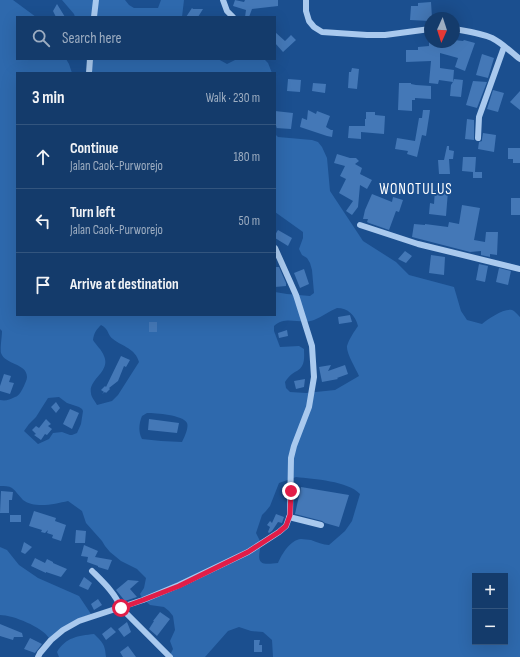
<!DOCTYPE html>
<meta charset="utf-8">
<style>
body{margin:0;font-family:"Sofia Sans Condensed",sans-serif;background:#1d4271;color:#f1f3f6}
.controls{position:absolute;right:12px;bottom:12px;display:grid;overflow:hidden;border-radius:0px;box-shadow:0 4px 16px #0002}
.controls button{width:36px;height:36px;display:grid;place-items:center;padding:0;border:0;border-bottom:1px solid #33557e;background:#143b6b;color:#f1f3f6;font:20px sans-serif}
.compass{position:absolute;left:424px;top:12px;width:36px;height:36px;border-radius:50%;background:#143b6b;box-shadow:0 4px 16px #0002;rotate:183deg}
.stop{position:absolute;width:12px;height:12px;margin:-9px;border:3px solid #e11d48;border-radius:50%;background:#fff}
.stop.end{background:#e11d48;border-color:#fff;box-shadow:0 1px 4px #0008}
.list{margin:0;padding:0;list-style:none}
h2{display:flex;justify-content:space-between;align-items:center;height:52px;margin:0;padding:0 16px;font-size:17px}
h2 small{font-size:13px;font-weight:400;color:#9dadc1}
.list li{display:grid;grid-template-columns:26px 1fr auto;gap:12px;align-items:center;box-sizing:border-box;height:64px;padding:0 16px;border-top:1px solid #33557e}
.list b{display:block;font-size:15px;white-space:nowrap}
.list p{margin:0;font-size:13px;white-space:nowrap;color:#9dadc1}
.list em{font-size:13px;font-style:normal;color:#9dadc1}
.icon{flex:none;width:22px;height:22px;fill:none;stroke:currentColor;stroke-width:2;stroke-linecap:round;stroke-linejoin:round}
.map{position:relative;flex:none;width:520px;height:657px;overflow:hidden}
.search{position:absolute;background:#143b6b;box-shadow:0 4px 16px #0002;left:16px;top:16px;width:260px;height:44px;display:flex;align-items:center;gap:10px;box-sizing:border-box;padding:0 14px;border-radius:0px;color:#9dadc1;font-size:15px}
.panel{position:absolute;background:#143b6b;box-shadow:0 4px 16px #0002;left:16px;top:72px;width:260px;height:244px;border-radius:0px}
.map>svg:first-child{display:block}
.green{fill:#2e69ad;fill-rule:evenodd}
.building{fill:#4478b7}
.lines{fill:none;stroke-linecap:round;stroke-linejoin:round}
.minor{stroke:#a9c9ee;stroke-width:6}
.route{stroke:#e11d48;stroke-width:5}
.labels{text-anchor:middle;stroke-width:4;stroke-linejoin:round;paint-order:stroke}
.quarter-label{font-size:15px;letter-spacing:1px;fill:#fff;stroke:#1b4f8f}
</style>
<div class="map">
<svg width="520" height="657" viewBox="0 0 520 657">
<rect width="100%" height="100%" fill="#1b4f8f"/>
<!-- green -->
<path class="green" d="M0 0H13L36 17H17V59H66L69 64 72 73H17V315H275V292L287 294 310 296 314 293 312 270 310 263 307 258 302 255 299 249 303 238V232L275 212V134L278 137 312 140 318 142 322 147 327 158 330 191 363 241 396 262 409 275 454 287 461 311 467 320 482 324C488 319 504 308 512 310 515 311 518 315 520 317V657H273L272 640 263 632 251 631 239 627 228 631 205 657H169L173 649 170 641 175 630 173 616 169 611 164 607 150 605 142 598 140 594 144 588 146 578 137 569 121 561 110 552 105 546 102 541 86 523 82 511 68 501C55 504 35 509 23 500 19 496 16 491 12 488 9 486 4 486 0 486V400C6 401 9 400 15 397 19 396 22 390 24 386 25 383 27 380 27 377 27 363 5 365 1 353 0 349 2 336 2 331L0 329ZM337 308C348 308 355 315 358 326 354 332 349 339 347 346 346 353 356 369 359 376L335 390 306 393 290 392 286 388 285 382C287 379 289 376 292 374 296 371 300 370 302 366 305 361 304 354 304 349L299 346 280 347 274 331V326C286 315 300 325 314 320 322 317 329 311 337 308ZM101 325C110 330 107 335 113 339 123 347 135 348 139 362L118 395 112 401 97 405C95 401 91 397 91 393 88 379 111 372 104 356 102 350 96 345 93 340 94 333 96 330 101 325ZM59 397 67 403 79 407 82 409 83 411 81 424 77 433 72 435H70L62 432 53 433 49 439 38 444 24 431 29 424 36 417 41 409 48 398ZM147 413C156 413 183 415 187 423 189 428 184 438 182 442L161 441 142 439C138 432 139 423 142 416ZM296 477C314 479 348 481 360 494L352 521 345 531 329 545C323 545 317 542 311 540 308 540 304 539 301 539 290 540 282 554 278 563 256 566 258 561 261 543L256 533 262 515 266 511 270 506 279 483ZM475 576H505V642H475Z
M62 0H125L129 5 134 8H158L161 0H184L182 17H75L74 14Z
M86 59H218L227 64 237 59H264L268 63 272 73H93Z
M0 547 7 550 19 565 38 578 79 596 91 614 78 619 49 638C42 627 13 615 0 615Z
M94 634C103 643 105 644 106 657H59L57 652C66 637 78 636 94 634Z"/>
<!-- building -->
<path class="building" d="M235 0 244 2 245 0H278V6L252 9 249 17H245L246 10 233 6Z
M431 2 432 18H430V21L410 20 411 6H418V3Z
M57 4 65 17H56L53 11Z
M192 8 193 9H203L198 17H186Z
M275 32 285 41 291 35 296 40 283 52 275 43Z
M454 40 463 41 464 40 475 43 465 71 455 67 458 58 440 53V68L454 70 453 82 454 79 463 80 461 97 450 96 451 85 453 82 439 80 438 84 429 83 431 61 406 62V50H418V47L429 46V42H454Z
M482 54 494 58 488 78 476 75Z
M352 68 359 69 357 89 348 88 349 72H351Z
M288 79 301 80 300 92 287 91Z
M473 81 487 82 477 108 466 105Z
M313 83 326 84 325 93 312 91Z
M399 83H411V84L416 85 431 86V99L415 98V100H412V111L398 110Z
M493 90 504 93 498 112 487 109Z
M520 91V110L510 102Z
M308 110 316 114 317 111 330 116 326 127 331 130H333L332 137 327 136 300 127 302 118 307 120Z
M423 110H430L429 117 426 136 422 135 417 157 407 154 408 151 395 149 397 138 415 141 419 118H422Z
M275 111 293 113 291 129 276 128 277 127 275 126Z
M366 112H375V115L385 116 384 134 361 132V139L348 138 349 126H365V119H366Z
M467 119 474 120V140L465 139Z
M483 133 496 135 494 152 478 149 479 142 482 141V139Z
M447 146H449V150L454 151 453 159H449L450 174H439L438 160H444Z
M508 148H520V163H513V159H508Z
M337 154 350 158H356L359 161 355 164 362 168 360 174 372 180 367 189 360 185 358 207 352 215 346 211 353 201 339 193 346 179 340 176 345 166 334 163Z
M463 157H476L475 172H482V178H473V172L462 171Z
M435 190 448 191 446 216 429 214 430 203 434 204Z
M372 194 392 202 393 197 403 200 399 212 396 211 389 230 369 223 367 222 368 219H363L365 210Z
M511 198H520V215H511Z
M462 205 480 208 474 240 485 242 486 232H498L497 255 490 254V257L481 255V251L470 252 412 237 414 224 425 225V224L448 227 449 222 459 224Z
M278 230 292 238 288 246 275 238V235Z
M405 251 412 256 406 263 398 259Z
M431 255 445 257 444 275 429 273Z
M479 264 488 266 485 282 476 280Z
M275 267H279L286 283V286L275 287Z
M499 268 511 271 508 285 496 282Z
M304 269 309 284 300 288 294 273Z
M350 315 352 322 339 324 338 317Z
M149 322H157V332H149Z
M287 330 288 336 279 338 278 333Z
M121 356 130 360 126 367 124 366 118 381 109 388 110 389 106 393 105 392 102 394 104 392 101 390 105 386 106 387Z
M331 365 328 371 345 365 348 374 337 378 338 379 322 382 319 367Z
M4 374 11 376 9 382 14 383 10 394 0 391V386Z
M305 379 304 387 296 389 294 381Z
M56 402 60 408 56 413 51 407Z
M70 409 79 413 72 429 63 424Z
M46 419 51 424 48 426 52 429 47 435 45 434 41 440 34 435 36 434 32 430 36 426 39 428Z
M149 419 179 423 177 433 148 430Z
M301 487 349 495 339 527 325 523 322 521 295 514Z
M1 491 13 492 12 500H9V513H0Z
M34 511 56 518 55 521 66 525 61 541 52 538 53 535 47 533 48 530 45 533 41 532 42 530 29 526Z
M276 514 284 517 282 523 278 522 272 531 269 533 268 532 270 527 267 525 270 521 272 523Z
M10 515H21V522H10Z
M76 530 86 531 85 543H75Z
M24 542 32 547 25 554 21 552Z
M84 545 98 551 95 557 112 560 108 570 98 567V566L87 562 88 557 81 556Z
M35 558 45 563 47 559 53 562V563L67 569 61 577 46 572V573L31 566Z
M84 577 92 583 88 590 79 586Z
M128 580 139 581 130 589 137 597 125 601 116 590Z
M98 599 102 605 94 610 91 604Z
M160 612 170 619 157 636 149 629 154 621H153Z
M127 622 131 632 124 637 118 629Z
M0 624 22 633 23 637H14L13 640 0 636Z
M111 627 116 632 106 640 102 634Z
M30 638 42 644 35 653 24 649Z
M254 640H260L259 645H262V652H254Z
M128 646 136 657H123L120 652Z"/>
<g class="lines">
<!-- minor -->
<path class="minor" d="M223 0 227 11 233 17
M306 0V11L309 21 314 27 322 32 367 35H385L430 29
M94 17 96 0
M454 29C466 31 480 33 492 38 502 43 511 52 520 59
M89 73 90 59
M478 138 479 117 504 47
M360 225 418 244 520 269
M289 517 321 525
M92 571C103 582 115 593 121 608L170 657
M38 657 40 653 51 640 63 630 79 621 91 617 143 600 179 585 248 552 279 532 286 526 290 515 291 458 294 446 309 407 314 377 312 346 296 295 275 248"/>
</g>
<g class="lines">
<!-- route -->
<path class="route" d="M121 608 143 600 179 586 248 552 279 532 286 526 290 515 291 491"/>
</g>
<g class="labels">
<!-- quarter labels -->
<g class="quarter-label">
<text x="416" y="194">WONOTULUS</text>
</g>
</g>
</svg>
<div class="controls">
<button>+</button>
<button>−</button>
</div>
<svg class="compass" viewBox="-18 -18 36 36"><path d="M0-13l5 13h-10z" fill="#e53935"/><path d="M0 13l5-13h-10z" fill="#9dadc1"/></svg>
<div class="stop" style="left:121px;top:608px"></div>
<div class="stop end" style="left:291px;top:491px"></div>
<div class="search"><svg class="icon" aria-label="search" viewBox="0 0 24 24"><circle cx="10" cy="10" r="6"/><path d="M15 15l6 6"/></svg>Search here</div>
<section class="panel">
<h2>3 min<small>Walk · 230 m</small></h2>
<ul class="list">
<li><svg class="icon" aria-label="ahead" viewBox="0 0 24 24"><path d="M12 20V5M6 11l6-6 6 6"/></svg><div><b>Continue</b><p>Jalan Caok-Purworejo</p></div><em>180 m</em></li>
<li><svg class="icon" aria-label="left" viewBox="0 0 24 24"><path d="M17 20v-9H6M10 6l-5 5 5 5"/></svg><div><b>Turn left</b><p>Jalan Caok-Purworejo</p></div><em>50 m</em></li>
<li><svg class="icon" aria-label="arrive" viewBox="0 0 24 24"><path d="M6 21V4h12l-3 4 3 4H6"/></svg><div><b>Arrive at destination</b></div></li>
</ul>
</section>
</div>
